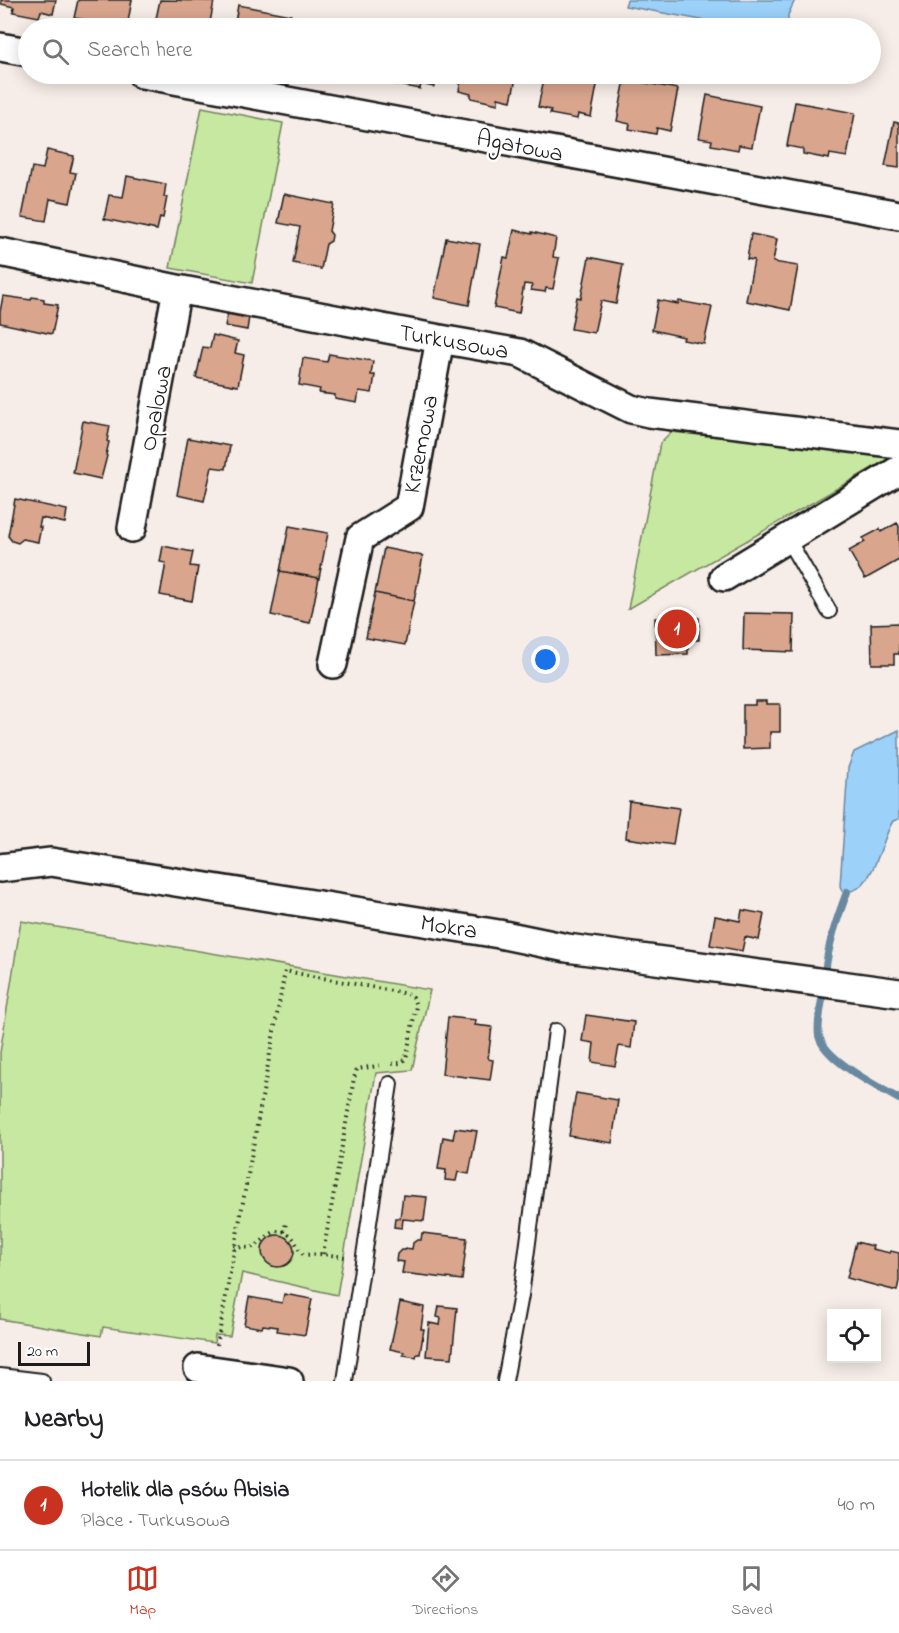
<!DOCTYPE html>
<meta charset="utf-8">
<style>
body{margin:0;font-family:"Indie Flower",sans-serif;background:#f6f6f6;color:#202124}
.controls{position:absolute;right:18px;bottom:18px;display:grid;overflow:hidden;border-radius:0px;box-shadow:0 3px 15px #0003}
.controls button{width:54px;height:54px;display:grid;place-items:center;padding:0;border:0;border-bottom:2px solid #e0e0e0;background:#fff;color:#202124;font:30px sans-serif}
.scale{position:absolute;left:18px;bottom:15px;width:72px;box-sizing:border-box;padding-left:6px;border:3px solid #1c1c1c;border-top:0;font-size:16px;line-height:21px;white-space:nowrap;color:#1c1c1c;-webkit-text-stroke:4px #fff;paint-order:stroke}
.you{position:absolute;left:546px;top:660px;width:21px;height:21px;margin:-15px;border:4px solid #fff;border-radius:50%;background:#1a73e8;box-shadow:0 0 0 9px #1a73e833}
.badge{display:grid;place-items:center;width:39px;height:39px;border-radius:50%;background:#c8321e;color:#fff;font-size:20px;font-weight:700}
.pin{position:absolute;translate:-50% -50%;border:3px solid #fff;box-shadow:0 2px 6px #0006}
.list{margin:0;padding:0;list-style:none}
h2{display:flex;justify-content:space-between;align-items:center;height:78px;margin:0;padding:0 24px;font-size:26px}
h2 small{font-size:20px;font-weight:400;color:#757577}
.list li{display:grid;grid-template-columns:39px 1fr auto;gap:18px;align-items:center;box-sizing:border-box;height:90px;padding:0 24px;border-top:2px solid #e0e0e0}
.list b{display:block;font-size:22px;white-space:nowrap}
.list p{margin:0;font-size:20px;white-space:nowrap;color:#757577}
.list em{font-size:20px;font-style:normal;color:#757577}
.icon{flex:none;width:33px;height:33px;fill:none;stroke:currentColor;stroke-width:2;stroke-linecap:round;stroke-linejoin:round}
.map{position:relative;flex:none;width:899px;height:1381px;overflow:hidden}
.search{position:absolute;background:#fff;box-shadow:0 3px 15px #0003;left:18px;right:18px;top:18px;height:66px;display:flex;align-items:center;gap:15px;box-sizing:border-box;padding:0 21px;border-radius:33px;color:#757577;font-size:22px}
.sheet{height:168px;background:#fff}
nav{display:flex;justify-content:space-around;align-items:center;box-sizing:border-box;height:84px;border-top:2px solid #e0e0e0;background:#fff;font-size:16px;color:#757577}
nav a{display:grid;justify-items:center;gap:3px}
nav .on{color:#c8321e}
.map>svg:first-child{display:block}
.green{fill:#c7e8a1;stroke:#72825e;stroke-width:1.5}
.water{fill:#9cd1fa;stroke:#6989a1;stroke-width:1.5}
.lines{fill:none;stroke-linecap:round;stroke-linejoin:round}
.stream{stroke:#6989a1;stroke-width:8}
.building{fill:#d9a58d;stroke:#1c1c1c;stroke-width:1.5}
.service-casing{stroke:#1c1c1c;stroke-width:18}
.minor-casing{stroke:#1c1c1c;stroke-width:32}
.path{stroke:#1c1c1c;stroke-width:4;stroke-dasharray:1.5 4.5;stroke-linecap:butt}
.service{stroke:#fff;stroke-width:14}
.minor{stroke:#fff;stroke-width:27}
.labels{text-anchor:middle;stroke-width:4.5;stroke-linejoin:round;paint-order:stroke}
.street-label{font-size:24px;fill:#1c1c1c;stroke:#fff}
</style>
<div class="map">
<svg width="899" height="1381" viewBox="0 0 899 1381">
<rect width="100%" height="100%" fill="#f7ede8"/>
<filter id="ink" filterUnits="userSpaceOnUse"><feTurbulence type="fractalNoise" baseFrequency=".0167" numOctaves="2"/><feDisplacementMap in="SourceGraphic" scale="12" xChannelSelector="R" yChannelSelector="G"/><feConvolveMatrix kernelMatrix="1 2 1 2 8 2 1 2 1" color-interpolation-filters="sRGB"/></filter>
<g filter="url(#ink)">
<!-- green -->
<path class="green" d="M202 107 283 123 252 283 170 268Z
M671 432 895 455 628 609 660 443Z
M21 921 430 990 412 1070 376 1073 337 1295 242 1273 230 1336 215 1335 214 1343 103 1327 101 1336 0 1319V1053Z"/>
<!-- water -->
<path class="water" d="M627 0H795L788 15V28H745L625 6Z
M899 730V819L893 821C881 839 873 898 842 891L840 886 848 768 854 752Z"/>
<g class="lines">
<!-- stream -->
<path class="stream" d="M825 974C828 944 837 919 847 892
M823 994C821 1007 817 1023 819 1036 825 1060 878 1087 899 1099"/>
</g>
<!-- building -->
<path class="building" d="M1 0H56L53 14 41 11 39 17 13 12 14 7 1 4Z
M78 0H132L127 27 114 25 113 28H104L86 25 87 20 74 18Z
M160 0 214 1 209 28H154Z
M238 5 291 15 288 28H234Z
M314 21 356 28H312Z
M382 74H436L434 87 421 84 420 89 393 84 394 79 381 77Z
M462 74H517L511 101 498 98V104L471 98V94L459 91Z
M545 74H591L599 75 591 117 578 114 577 119 550 114 551 110 538 107Z
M625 79 678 89 670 131 657 128 656 134 629 129 630 124 617 121Z
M707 95 760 106 752 147 739 145 738 150 711 145 712 140 699 138Z
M795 102 855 113 847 157 830 154 829 159 803 154V149L787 146Z
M894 122 899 123V168L885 166Z
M47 150 74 156 70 172 76 173 70 203 50 199 46 221 22 217 32 167 43 169Z
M127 176 166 184 164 197H167L163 218 160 217 157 230 104 219 109 195 123 197Z
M284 194 334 204 329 231 332 235 331 241 326 244 321 269 293 263 300 227 278 223Z
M514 230 532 234V232L556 238 553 257 559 258 553 289 546 288 545 292 531 290 532 285 524 284 519 313 494 308 504 257 508 258Z
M751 234 777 239 773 262 798 266 790 310 746 301 754 260 747 259Z
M446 238 480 244 469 305 434 298Z
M589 257 623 264 616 304 601 301 594 333 571 329 577 297 581 298Z
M3 296 31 300 32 297 44 299V303L58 305 52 334 0 323V312Z
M658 300 678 304 679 301 712 307 704 344 683 340 684 337 652 330Z
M228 312 249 317 247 330 225 326Z
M213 335 238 341 235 353 244 355 238 386 196 378 203 347 210 348Z
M329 354 373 361 371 375H375L372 393 359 391 357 403 335 399V395L319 393 320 389 299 385 303 358 327 362Z
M83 421 110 426 107 441 109 442 106 455 107 456 101 479 73 473Z
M188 438 230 446 226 469 212 467 204 501 177 495Z
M15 499 67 510 65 523 41 518 39 527H41L38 542 23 539 18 543 12 541 8 536Z
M897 523 899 526V560L865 579 849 551 865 542 863 538 880 529 881 532Z
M289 526 328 533 319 578 280 571Z
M163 546 193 552 190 566 198 567 192 601 160 595 166 563 160 562Z
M384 548 423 556 414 601 375 593Z
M280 571 319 578 310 623 271 615Z
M375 593 414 601 405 645 366 638Z
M744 613 794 614 793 652 743 650Z
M655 618H699V640H688V654L656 655Z
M899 623V654H894V664H872L871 624Z
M755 701H766V704H780V732H770V748L743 749V705H755Z
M629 801 679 808 673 845 626 838Z
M742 910 764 914 759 940 745 937 742 951 710 945 715 916 740 921Z
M586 1015 634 1022 631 1048 619 1046 615 1066 592 1062 594 1043 582 1041Z
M448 1017 476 1020 475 1025 492 1027 488 1059 493 1060 490 1080 442 1074Z
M576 1093 618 1100 612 1143 569 1136Z
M455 1128 477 1131 469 1174 458 1172 456 1181 445 1180 446 1170 438 1169 443 1137 453 1139Z
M403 1195 427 1197 424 1221 403 1219 402 1228 394 1227 395 1218H400Z
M422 1233 467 1238 462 1280 402 1273 404 1262 396 1261 397 1254 401 1250H405V1248L412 1249 413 1243 417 1240H421Z
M262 1251a16 16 0 1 1 32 0a16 16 0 1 1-32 0Z
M856 1242 873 1246 872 1249 890 1253 891 1251 899 1253V1281L897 1291 847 1278Z
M284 1294 312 1299 305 1335 277 1331 278 1327 263 1325 262 1328 244 1325 249 1297 282 1303Z
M400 1302 424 1307 421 1329H424L420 1354H417L416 1357 403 1355 404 1352 390 1349Z
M439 1306 457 1308 452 1358 426 1356 429 1323 440 1325 441 1318 437 1317Z"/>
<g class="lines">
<defs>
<path id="service" d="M787 538 829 611
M0 1376 42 1381
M345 1381 390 1084
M505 1381 521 1295 556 1031"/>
<path id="minor" d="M0 47 28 52
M142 74 899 215
M0 252 177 289 440 339 520 353 631 409 649 413 899 444
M132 528 177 289
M724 577 899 470
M333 664 360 538 409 507 440 339
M0 868 51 862 499 934 567 948 899 993
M198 1368 289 1381"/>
</defs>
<!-- service casing -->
<use href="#service" class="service-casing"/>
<!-- minor casing -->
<use href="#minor" class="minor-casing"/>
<!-- path -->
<path class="path" d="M284 1232 286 1223
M234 1247C240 1247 248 1248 253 1247 264 1243 275 1221 291 1236 296 1241 298 1250 304 1255L323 1254 345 1257
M323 1254 354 1078 357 1069 384 1065
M217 1345 285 971 403 993 413 997 416 1006 406 1059 400 1063 391 1064"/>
<!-- service -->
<use href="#service" class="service"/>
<!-- minor -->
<use href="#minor" class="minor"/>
</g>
</g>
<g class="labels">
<!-- street labels -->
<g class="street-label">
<text transform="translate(520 145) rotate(11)" y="8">Agatowa</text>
<text transform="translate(454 341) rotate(10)" y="8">Turkusowa</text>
<text transform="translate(155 408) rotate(-79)" y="8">Opalowa</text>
<text transform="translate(420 444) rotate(-79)" y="8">Krzemowa</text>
<text transform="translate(449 926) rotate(9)" y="8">Mokra</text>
</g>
</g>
</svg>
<div class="controls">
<button><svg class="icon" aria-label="locate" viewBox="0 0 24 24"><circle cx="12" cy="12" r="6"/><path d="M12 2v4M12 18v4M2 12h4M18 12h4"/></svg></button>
</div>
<div class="scale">20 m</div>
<div class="you"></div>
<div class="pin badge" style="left:677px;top:629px">1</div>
<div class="search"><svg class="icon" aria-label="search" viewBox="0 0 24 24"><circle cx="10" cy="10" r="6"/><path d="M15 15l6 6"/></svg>Search here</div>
</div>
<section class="sheet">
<h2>Nearby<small></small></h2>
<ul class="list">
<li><span class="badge">1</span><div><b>Hotelik dla psów Abisia</b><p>Place · Turkusowa</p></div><em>40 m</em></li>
</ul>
</section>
<nav>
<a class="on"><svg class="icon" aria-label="map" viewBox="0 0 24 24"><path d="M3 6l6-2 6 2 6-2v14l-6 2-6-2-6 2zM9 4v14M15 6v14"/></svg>Map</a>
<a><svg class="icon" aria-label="directions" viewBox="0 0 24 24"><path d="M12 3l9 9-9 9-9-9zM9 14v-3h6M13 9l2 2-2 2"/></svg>Directions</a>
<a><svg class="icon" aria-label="saved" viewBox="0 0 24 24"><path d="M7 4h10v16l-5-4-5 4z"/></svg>Saved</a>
</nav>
